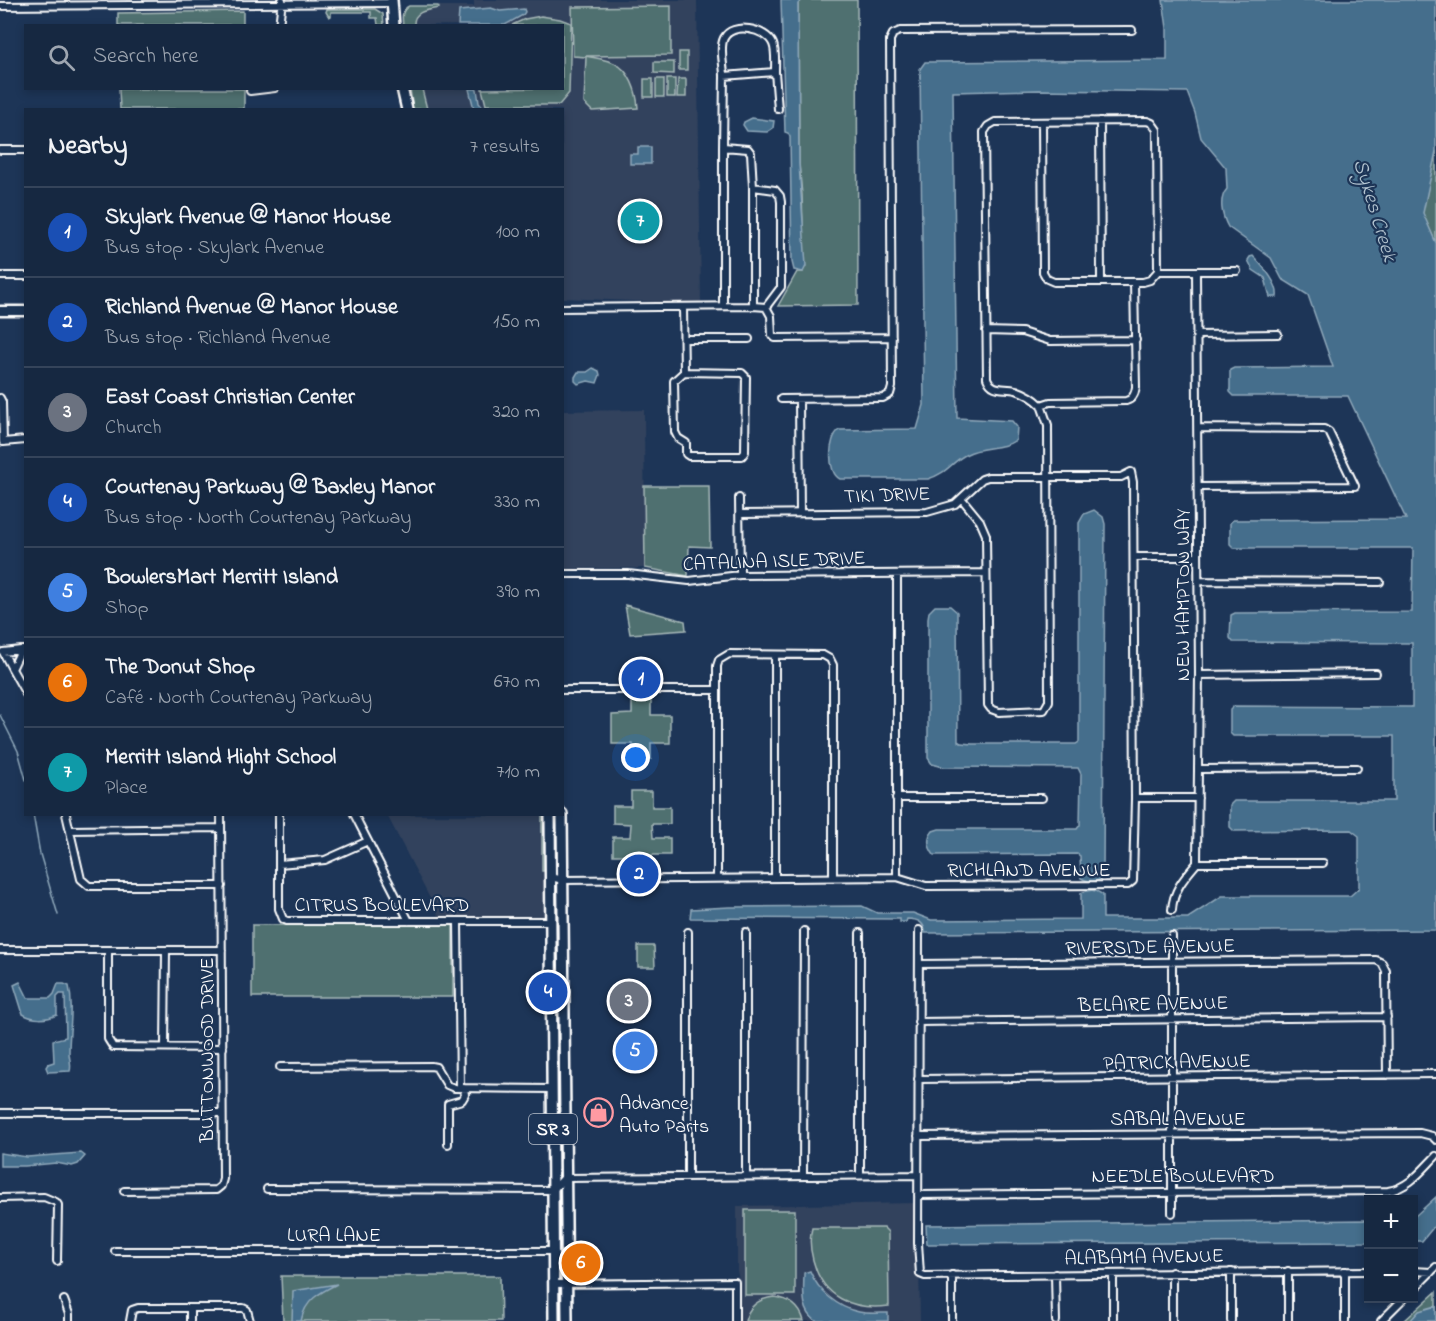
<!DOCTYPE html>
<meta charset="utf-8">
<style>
body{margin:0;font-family:"Indie Flower",sans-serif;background:#23344c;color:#f1f3f6}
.controls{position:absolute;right:18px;bottom:18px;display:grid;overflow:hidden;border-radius:0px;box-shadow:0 3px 9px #0003}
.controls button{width:54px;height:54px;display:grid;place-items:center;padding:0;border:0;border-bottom:2px solid #35445a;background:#162841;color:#f1f3f6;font:30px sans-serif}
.you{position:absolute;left:636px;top:758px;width:21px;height:21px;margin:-15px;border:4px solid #fff;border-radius:50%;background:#1a73e8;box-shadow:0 0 0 9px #1a73e833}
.badge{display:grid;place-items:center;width:39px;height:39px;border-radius:50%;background:#ff9aa2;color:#fff;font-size:20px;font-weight:700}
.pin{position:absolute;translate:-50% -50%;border:3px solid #fff;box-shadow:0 2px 6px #0006}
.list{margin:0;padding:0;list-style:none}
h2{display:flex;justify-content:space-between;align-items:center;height:78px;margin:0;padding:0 24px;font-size:26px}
h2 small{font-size:20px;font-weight:400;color:#9ea6b1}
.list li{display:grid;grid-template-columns:39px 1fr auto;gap:18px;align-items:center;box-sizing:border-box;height:90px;padding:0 24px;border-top:2px solid #35445a}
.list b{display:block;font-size:22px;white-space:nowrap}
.list p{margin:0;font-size:20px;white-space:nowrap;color:#9ea6b1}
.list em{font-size:20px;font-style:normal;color:#9ea6b1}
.icon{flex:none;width:33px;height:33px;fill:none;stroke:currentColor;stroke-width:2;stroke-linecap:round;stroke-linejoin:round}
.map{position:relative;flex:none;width:1436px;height:1321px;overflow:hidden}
.search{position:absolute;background:#162841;box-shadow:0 3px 9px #0003;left:24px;top:24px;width:540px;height:66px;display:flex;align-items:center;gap:15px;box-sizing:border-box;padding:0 21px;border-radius:0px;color:#9ea6b1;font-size:22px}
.panel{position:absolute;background:#162841;box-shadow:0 3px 9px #0003;left:24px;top:108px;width:540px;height:708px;border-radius:0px}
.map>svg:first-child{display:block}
.built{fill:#32425d}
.green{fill:#4f7070;stroke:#a7b8b8;stroke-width:1.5}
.water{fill:#456e8c;stroke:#8fa8ba;stroke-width:1.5}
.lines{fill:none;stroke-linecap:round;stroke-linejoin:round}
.stream{stroke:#8fa8ba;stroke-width:1.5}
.street-casing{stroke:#fff;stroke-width:10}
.secondary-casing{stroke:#fff;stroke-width:13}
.primary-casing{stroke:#fff;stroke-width:14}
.street{stroke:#1d3557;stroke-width:6}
.secondary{stroke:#1d3557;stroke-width:8}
.primary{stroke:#1d3557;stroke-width:9}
.labels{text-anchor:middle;stroke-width:4.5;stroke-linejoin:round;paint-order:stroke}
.shield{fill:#1d3557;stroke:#bbc2cd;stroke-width:1.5}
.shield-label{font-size:18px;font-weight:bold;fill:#fff}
.street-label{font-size:20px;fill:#fff;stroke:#1d3557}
.poi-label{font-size:20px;fill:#fff;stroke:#1d3557;text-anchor:start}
.water-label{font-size:21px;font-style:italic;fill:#b5c5d1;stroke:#1d3557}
</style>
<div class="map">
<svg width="1436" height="1321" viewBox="0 0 1436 1321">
<rect width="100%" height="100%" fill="#1d3557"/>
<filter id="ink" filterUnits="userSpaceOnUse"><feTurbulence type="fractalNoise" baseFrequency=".0167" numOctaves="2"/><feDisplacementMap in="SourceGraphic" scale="12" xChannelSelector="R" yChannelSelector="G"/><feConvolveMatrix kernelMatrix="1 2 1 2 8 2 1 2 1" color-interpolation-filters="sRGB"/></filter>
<g filter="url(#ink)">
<!-- built -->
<path class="built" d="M474 0H697L701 304 563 298 562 110 423 109 419 89 562 88V26L410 25 413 6H474Z
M644 410 645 568 563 569 562 411Z
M387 815H545L546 913 545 916H439Z
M918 1203 920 1321H740V1284L737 1271V1206Z"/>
<!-- green -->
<path class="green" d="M802 0H857L858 305 778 306 797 272H803L804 254 802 195 799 163 798 4Z
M409 6H438L439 8C427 10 413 11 414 25H403C402 18 401 10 409 6Z
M671 6V55L586 56C595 58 605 59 614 63 630 70 637 92 638 108L592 111 584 103 586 57 573 56 572 7Z
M327 9H375L383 14 384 25H378L377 18H371V12H331V16L329 17 326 12Z
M243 11V25H118V13Z
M541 16 560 19 571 23 569 93 559 105H486L482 89 562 88V26L512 25 525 19Z
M679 52H687V70H679Z
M654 62H674V74L654 73Z
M644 79H653V97H644Z
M656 79H664V97H656Z
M667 79H675V97H667Z
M678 79H686V97H677Z
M119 89H244V109H120Z
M410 89H422L427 109H413Z
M1436 151V243L1422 213Z
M644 486H709L710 547 689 546 688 576 645 568Z
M625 605 685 621 686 630 630 634Z
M632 700H651V715H670V743H651V759L633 758V744H612V715L632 714Z
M631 791H652V807H670V824H652L653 838H670V855H652V870H631V855H613V837H630L631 824 613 823V806H631Z
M544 814V871H542V815Z
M252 925H453V997H252Z
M638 946H654L655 967H638Z
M745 1210H795V1295H745Z
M812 1228H884L888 1232 889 1306C853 1311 822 1297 813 1260 810 1249 809 1239 812 1228Z
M281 1276H500L501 1321H283Z
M1436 1292V1321H1404Z
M774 1297C789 1299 800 1306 804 1321H745C749 1306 758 1299 774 1297Z"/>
<!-- water -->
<path class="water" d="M781 0H802L798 4 799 164 806 266 803 272 794 270 792 262 790 137 788 133 785 132Z
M1163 0H1436V151L1423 213 1436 243V930L925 933C925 922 917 919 907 919L906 922H900V919L690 918 691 909 730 907 862 906 877 913H913L931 920 1081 919V893C1090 889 1095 889 1103 895V918H1188L1222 896H1350L1359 888V836L1351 830 1234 831 1230 827V805L1234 801H1394V736H1233L1230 733V710L1234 706 1412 707V643L1233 642 1230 638 1231 615 1235 613 1412 612 1413 548H1234L1230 544V523L1233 520 1406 519 1348 396H1234L1230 392V370L1234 368 1333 367 1308 295 1282 279 1271 258 1228 227C1222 216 1218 199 1227 189L1226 168 1201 138 1195 113 1187 92 1039 90 953 92 957 418 1012 421 1017 427 1016 440C1002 450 982 446 967 454 951 462 948 473 928 479H840C827 473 828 438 839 430L917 429 924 405 920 69 925 62 1167 60V28Z
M491 8 500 11 524 9 525 12 523 15 505 25H458L459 11Z
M469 89H477L479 103 484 109H490H474Z
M752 118 774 121 773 128 767 132 747 131 743 125 744 122Z
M638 147H651V164H630V154H638Z
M1253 256C1262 266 1279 283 1277 297H1270L1265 278 1253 270 1248 260 1250 257Z
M593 368 599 371 600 375 597 383 588 381 578 384 575 381V377L578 372H587Z
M1094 510 1103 517 1105 524 1103 878C1095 883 1089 882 1081 878L1080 856 1077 854 934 855C928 847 926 839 933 831L939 829H1077L1080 825 1081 774 1078 768 944 767 932 764 928 758V618L929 612 935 606H950L957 612 958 741 961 743 972 744H1076L1079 742V523L1084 514Z
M20 982 28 998H50L54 994 58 984H64L69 986C74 1008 69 1030 69 1052 69 1059 72 1064 70 1071L48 1072 46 1067 48 1064 54 1062 53 1040 66 1037 65 994H60L57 997V1015C46 1020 33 1020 23 1014L14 985Z
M0 1153 27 1157 81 1153 85 1156 78 1164 72 1166 56 1163 25 1166H0Z
M1436 1197V1224L1422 1241H1414V1217Z
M1368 1220V1242L927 1244 926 1225Z
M810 1271C818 1291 838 1308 859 1312 868 1314 879 1313 888 1313V1321H816C800 1310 804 1289 804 1273Z
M337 1284C319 1293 305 1300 301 1321H292L293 1291Z
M1436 1306V1321H1410L1419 1311Z"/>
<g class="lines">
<!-- stream -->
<path class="stream" d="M0 715 18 751 26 780
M33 814 40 854 58 915"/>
<defs>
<path id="street" d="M0 6 392 3
M279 26 282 0
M775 72 778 109
M250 91 275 88
M1100 121 1101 282
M1042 122 1043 272 1047 279 1054 282H1143L1150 280 1158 271H1237
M723 147 724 76 775 72C775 63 776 51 773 44 766 28 732 22 724 38 719 48 724 66 724 76
M0 150H26
M753 187 775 190 780 196 781 202V287L766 307
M0 276H26
M1134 282 1136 387C1135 394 1133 399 1126 401L1050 402 1041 405C1034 398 1025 393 1016 390 1004 387 992 392 987 378L984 132 988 126 995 122 1147 121 1152 123 1157 130 1158 271
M723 306V147L748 149 751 153 753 187V306
M683 307 684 372
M766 307 771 316 772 335 775 338 892 337
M562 308 753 306 766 307
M986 331 1022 332 1050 341 1136 340
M1197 335 1278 334
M684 339H749
M684 372 742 373 746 377 745 452 742 456H689L686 454V443L678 438 675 432 674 381Z
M0 398 2 402 3 442 26 440
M781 399 883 398 890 394 892 387 890 40 893 34 900 31 1132 30
M799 399 800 513
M1198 428 1324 429 1329 432 1355 486 1198 487
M739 498 740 575
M962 499 980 521 986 535 988 705 991 709 999 712 1044 710 1049 701 1048 425 1041 405
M1134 557H1197
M562 574H628L689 581 740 575 986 573
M897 574V877
M1198 581 1380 582
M26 650H21L12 669 26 694
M775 655V877
M12 669 3 652 21 650
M1199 675 1376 673
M562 690H717
M1198 769 1357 768
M896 798H1042
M1135 798H1198
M66 814 81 879 89 886H222
M279 814V909L283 919 287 921H551
M354 814 409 921
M70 830 221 828
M1197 863H1323
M279 864 325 860 368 841
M551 877 563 880 897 877 926 886 1128 885 1133 881 1135 798 1133 482 1131 472 1121 477H988L982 479 955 504 927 512 740 514
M717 877V666L719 660 729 654 823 655 830 659 833 665V877
M1172 910C1173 890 1185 877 1197 863L1199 675 1196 272
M458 921 460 1088
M919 930 918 1243 920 1274 925 1276 1368 1271
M860 933V1175
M1172 936V1213
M0 950H222
M108 951V1039L113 1047 223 1048
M919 964 1376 960 1382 963 1386 971 1387 1075
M918 1022 1387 1017
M165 1047 166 951
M280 1067 431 1066 436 1067 447 1085 454 1088 552 1089
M918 1079 1436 1074
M0 1113H222
M918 1136 1420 1133 1432 1136 1436 1140
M448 1144V1104L462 1100 465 1095 464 1088
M688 1176V932
M746 1176V932
M803 1176 804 931
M267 1189 553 1190 564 1178 918 1175
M124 1191 216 1190 221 1186 223 1179 221 814
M918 1195 1388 1191C1409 1188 1422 1170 1436 1156
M0 1198 44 1197 56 1202 58 1205 57 1261
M115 1251H554
M1345 1271V1321
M1414 1271 1431 1272
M1055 1274 1056 1321
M554 1284 735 1282V1321
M1414 1289 1436 1267
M64 1300 69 1314V1321
M190 1308V1321
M130 1321 132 1310 138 1308H243L247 1310 250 1321
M952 1321V1275
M1113 1321V1274
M1172 1321V1272
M1231 1321V1272
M1288 1321V1271
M1381 1321 1404 1298"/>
<path id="secondary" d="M0 311H26"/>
<path id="primary" d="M392 0 394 26
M402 88 407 110
M550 814 554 1321
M562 814 567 1321"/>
</defs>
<!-- street casing -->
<use href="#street" class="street-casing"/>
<!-- secondary casing -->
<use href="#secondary" class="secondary-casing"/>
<!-- primary casing -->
<use href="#primary" class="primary-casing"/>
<!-- street -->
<use href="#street" class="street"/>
<!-- secondary -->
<use href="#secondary" class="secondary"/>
<!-- primary -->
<use href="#primary" class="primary"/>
</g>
</g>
<!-- icons -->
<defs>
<symbol id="shop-ring" viewBox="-11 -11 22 22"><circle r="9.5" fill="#1d3557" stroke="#ff9aa2" stroke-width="1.5"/><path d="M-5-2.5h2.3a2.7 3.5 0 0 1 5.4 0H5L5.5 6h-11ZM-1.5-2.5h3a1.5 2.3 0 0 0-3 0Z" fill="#ff9aa2"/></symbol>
</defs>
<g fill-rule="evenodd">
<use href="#shop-ring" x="582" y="1096" width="33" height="33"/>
</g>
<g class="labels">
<!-- shield labels -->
<rect class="shield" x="529" y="1114" width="48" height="30" rx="4.5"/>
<g class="shield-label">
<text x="553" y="1135">SR 3</text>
</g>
<!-- street labels -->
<g class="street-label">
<text transform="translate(887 494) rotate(-2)" y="7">TIKI DRIVE</text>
<text transform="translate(774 560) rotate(-2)" y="7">CATALINA ISLE DRIVE</text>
<text transform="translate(1182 595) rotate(-90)" y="7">NEW HAMPTON WAY</text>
<text x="1029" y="876">RICHLAND AVENUE</text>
<text x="382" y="911">CITRUS BOULEVARD</text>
<text transform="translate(1150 946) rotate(-1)" y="7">RIVERSIDE AVENUE</text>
<text transform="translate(1153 1003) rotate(-1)" y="7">BELAIRE AVENUE</text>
<text transform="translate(206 1050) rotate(-90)" y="7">BUTTONWOOD DRIVE</text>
<text transform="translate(1177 1061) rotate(-1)" y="7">PATRICK AVENUE</text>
<text x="1178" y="1125">SABAL AVENUE</text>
<text x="1183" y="1182">NEEDLE BOULEVARD</text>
<text x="334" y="1241">LURA LANE</text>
<text transform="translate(1144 1256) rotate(-1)" y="7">ALABAMA AVENUE</text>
</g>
<!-- poi labels -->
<g class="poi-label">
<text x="619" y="1109">Advance<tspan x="619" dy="23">Auto Parts</tspan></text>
</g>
<!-- water labels -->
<g class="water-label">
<text transform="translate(1376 210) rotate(73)" y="7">Sykes Creek</text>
</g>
</g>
</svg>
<div class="controls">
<button>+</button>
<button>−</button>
</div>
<div class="you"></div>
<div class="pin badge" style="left:641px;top:679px;background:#1a4fb4">1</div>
<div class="pin badge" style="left:639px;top:874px;background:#1a4fb4">2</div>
<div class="pin badge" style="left:629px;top:1001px;background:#6b7280">3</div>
<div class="pin badge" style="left:548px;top:992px;background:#1a4fb4">4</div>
<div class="pin badge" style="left:635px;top:1051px;background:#3f7fe0">5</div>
<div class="pin badge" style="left:581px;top:1263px;background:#e8710a">6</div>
<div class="pin badge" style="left:640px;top:221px;background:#0f9aa8">7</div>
<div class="search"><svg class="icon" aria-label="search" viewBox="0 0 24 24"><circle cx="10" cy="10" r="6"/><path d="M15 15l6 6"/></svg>Search here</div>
<section class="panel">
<h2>Nearby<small>7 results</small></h2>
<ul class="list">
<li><span class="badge" style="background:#1a4fb4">1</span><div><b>Skylark Avenue @ Manor House</b><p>Bus stop · Skylark Avenue</p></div><em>100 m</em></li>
<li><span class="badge" style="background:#1a4fb4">2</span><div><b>Richland Avenue @ Manor House</b><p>Bus stop · Richland Avenue</p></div><em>150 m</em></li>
<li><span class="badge" style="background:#6b7280">3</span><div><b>East Coast Christian Center</b><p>Church</p></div><em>320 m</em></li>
<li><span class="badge" style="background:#1a4fb4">4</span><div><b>Courtenay Parkway @ Baxley Manor</b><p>Bus stop · North Courtenay Parkway</p></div><em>330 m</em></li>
<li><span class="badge" style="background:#3f7fe0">5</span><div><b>BowlersMart Merritt Island</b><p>Shop</p></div><em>390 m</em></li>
<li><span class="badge" style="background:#e8710a">6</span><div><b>The Donut Shop</b><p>Café · North Courtenay Parkway</p></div><em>670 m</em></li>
<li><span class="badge" style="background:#0f9aa8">7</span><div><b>Merritt Island Hight School</b><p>Place</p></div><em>710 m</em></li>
</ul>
</section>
</div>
